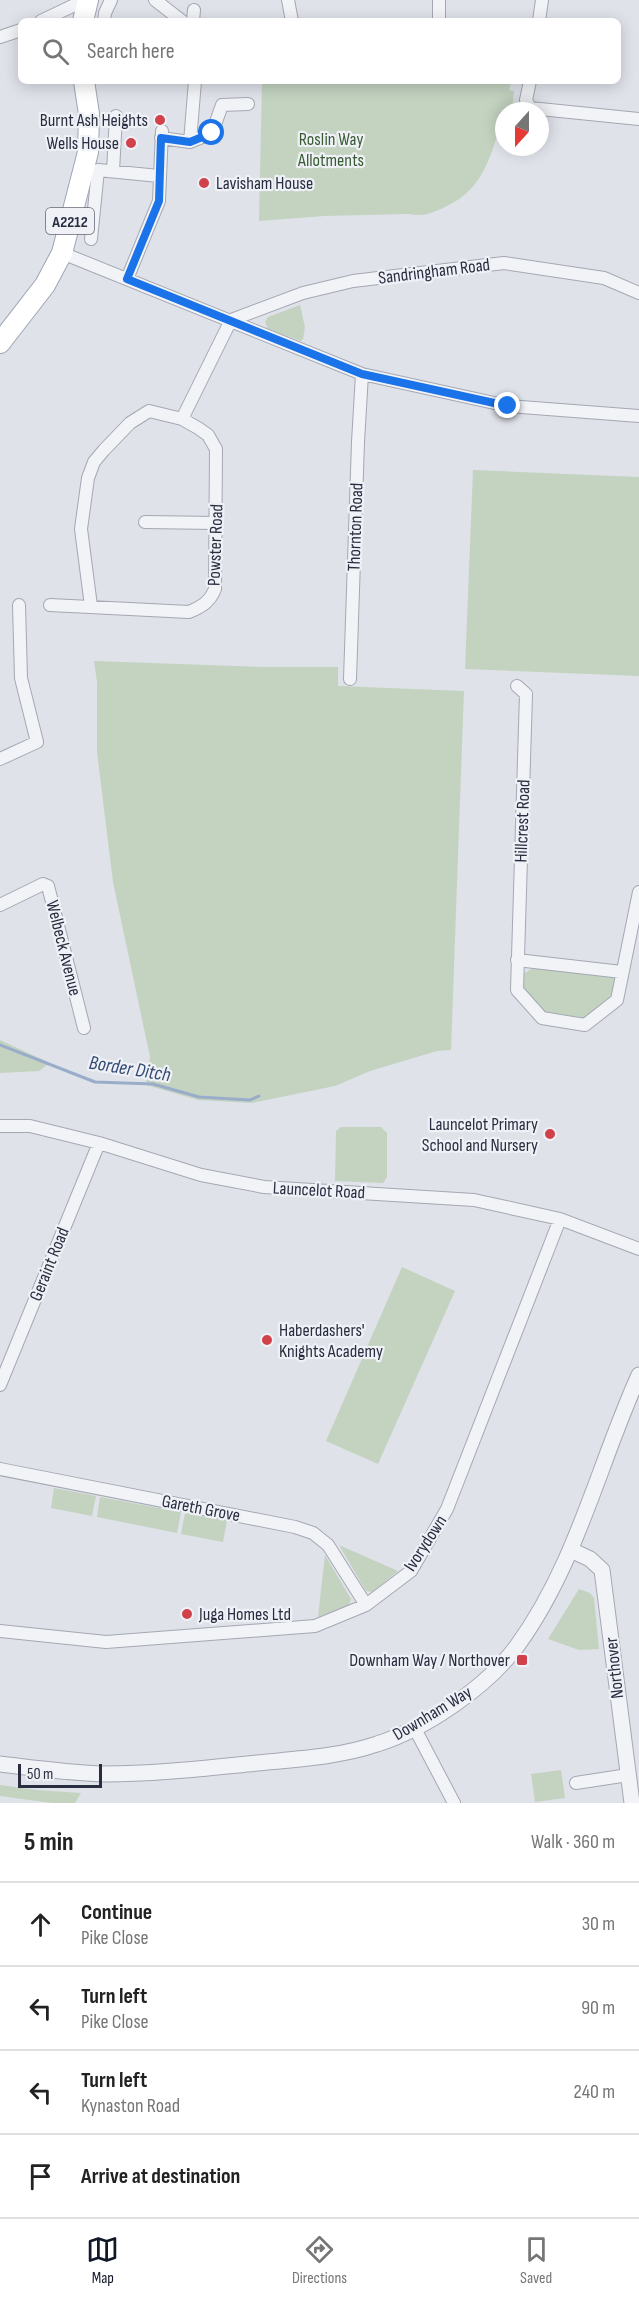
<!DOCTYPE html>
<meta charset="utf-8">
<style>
body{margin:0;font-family:"Sofia Sans Condensed",sans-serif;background:#f2f2f2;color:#222}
.compass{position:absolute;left:495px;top:102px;width:54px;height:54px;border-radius:50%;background:#fff;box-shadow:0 3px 15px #0003;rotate:201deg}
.scale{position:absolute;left:18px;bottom:15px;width:84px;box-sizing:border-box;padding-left:6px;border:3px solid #282e40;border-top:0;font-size:16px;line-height:21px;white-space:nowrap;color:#282e40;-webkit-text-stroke:4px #eff1f6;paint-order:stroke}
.stop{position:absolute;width:18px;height:18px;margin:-14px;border:4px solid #1a73e8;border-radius:50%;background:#fff}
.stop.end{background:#1a73e8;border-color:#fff;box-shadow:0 2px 6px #0008}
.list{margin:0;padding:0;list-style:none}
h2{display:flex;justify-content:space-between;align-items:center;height:78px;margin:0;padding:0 24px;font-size:26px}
h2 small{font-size:20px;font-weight:400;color:#767676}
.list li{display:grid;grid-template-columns:39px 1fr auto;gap:18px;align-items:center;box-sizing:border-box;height:84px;padding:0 24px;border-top:2px solid #e0e0e0}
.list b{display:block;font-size:22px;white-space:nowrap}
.list p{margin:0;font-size:20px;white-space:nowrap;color:#767676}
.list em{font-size:20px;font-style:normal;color:#767676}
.icon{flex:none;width:33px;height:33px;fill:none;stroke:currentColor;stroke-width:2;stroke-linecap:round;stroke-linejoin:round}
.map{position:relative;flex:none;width:639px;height:1803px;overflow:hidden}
.search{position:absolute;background:#fff;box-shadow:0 3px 15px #0003;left:18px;right:18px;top:18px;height:66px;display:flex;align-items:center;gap:15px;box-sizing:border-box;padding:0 21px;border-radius:9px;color:#767676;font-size:22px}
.sheet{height:414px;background:#fff}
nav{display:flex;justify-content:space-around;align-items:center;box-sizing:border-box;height:84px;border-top:2px solid #e0e0e0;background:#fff;font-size:16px;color:#767676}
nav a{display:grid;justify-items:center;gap:3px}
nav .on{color:#111827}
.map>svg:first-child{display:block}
.green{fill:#c3d3c0}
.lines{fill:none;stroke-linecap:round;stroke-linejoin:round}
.stream{stroke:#99acca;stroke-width:3}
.minor-casing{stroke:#a4a8b3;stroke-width:14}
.tertiary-casing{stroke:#a4a8b3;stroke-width:17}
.primary-casing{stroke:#9ea5b5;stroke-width:22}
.minor{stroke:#f2f3f7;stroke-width:12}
.tertiary{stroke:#f2f3f7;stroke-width:15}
.primary{stroke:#fff;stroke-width:20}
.route{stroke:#1a73e8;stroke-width:8}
.poi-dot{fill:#d14149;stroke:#eff1f6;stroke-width:2}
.labels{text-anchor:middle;stroke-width:4.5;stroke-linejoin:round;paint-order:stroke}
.shield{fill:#eff1f6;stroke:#646877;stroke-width:1.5}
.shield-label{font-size:16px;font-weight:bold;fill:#282e40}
.poi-label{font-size:18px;fill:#282e40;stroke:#eff1f6;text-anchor:end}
.park-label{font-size:18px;fill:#395c35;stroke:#eff1f6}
.street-label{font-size:18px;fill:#282e40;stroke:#eff1f6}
.water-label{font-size:20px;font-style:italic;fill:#314975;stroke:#eff1f6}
</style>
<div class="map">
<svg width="639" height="1803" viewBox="0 0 639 1803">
<rect width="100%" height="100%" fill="#dfe2e9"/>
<!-- green -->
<path class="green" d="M262 81H516L515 84 511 83 509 90 514 91 512 111H504C493 149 486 189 445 207 432 213 424 217 409 214L324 216 259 221Z
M300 305 305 327 303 339 301 341 268 329 265 322 268 317Z
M473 470 639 477V676L465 669Z
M94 661 260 667H338V686L464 691 451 1050 437 1051 370 1071 335 1086 252 1103 198 1100 146 1085 150 1057 113 882 97 752V682Z
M533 968 614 977 616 978 613 996 584 1019 544 1012 522 986 523 974Z
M0 1040 50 1063 39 1071 0 1073Z
M341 1127H381L387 1133V1177L383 1183 335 1181 336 1131Z
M402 1267 455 1291 378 1464 326 1441Z
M54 1488 96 1496 92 1516 51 1508Z
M100 1497 181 1512 177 1533 97 1517Z
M185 1513 227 1521 223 1542 181 1534Z
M339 1545 398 1571 372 1592 366 1591Z
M325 1555 351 1599 349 1606 318 1617Z
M579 1589 590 1593 594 1598 599 1649 579 1650 548 1639Z
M561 1770 565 1798 535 1802 531 1774Z
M0 1785 37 1790 81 1793 75 1803H52L0 1796Z"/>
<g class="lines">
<!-- stream -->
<path class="stream" d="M0 1045 95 1082 153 1084 199 1097 250 1100 259 1096"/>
<defs>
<path id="minor" d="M155 0 182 21
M288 0 292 21
M439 0V21
M41 21 85 0
M104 21 105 13 111 0
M193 21 194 10
M539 21 542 0
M0 37 21 30
M530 81 526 100 530 108 639 119
M161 138 190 142 195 81
M190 142 212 133 222 105 248 104
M113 171 116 116
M91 239 98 170 159 176
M62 253 362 374 508 406 639 416
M127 279 159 201 162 131
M231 320 303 293 353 281 504 263 604 278 639 293
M182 419 231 320
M145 522 216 523
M50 605 189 612C201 607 210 602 215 589L216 449 208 435 198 428 182 419 149 411 130 423 104 450 94 462 88 478 81 529 91 606
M350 679 358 442 362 374
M517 686 526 694 517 990 542 1018 585 1025 617 1000 639 892
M0 759 37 742 21 678 19 605
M0 905 43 884 48 886 84 1028
M517 960 622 972
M0 1126H30L99 1143 201 1175 264 1187 474 1200 560 1219 639 1249
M0 1385 99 1143
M0 1469 295 1527 313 1533 328 1545 366 1605
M0 1631 106 1642 315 1626 366 1605 411 1571 447 1509 560 1219
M414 1727 454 1803
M576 1783 628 1775"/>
<path id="tertiary" d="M571 1550 590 1559 602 1570 632 1803
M0 1764C34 1768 69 1773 104 1774 155 1774 206 1768 257 1763 297 1759 339 1757 377 1744 425 1729 487 1687 517 1646 576 1565 598 1466 639 1375"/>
<path id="primary" d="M83 21 88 0
M0 343 45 285 62 253 88 152 89 114 84 81"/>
</defs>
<!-- minor casing -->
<use href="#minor" class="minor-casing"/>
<!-- tertiary casing -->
<use href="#tertiary" class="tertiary-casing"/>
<!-- primary casing -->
<use href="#primary" class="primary-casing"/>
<!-- minor -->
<use href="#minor" class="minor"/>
<!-- tertiary -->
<use href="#tertiary" class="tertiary"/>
<!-- primary -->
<use href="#primary" class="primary"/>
</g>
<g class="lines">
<!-- route -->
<path class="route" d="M212 133 190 142 161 138 159 201 127 279 362 374 508 406"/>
</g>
<!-- markers -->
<g class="poi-dot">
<circle cx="160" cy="120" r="6"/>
<circle cx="131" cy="143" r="6"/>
<circle cx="204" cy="183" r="6"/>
<circle cx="550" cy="1134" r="6"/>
<circle cx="267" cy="1340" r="6"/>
<circle cx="187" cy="1614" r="6"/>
<rect x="516" y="1654" width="12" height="12" rx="3"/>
</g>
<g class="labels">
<!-- shield labels -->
<rect class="shield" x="46" y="208" width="48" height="26" rx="4.5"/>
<g class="shield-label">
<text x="70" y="227">A2212</text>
</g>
<!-- poi labels -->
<g class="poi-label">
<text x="148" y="126">Burnt Ash Heights</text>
<text x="119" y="149">Wells House</text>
<text x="216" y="189" text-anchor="start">Lavisham House</text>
<text x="538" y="1130">Launcelot Primary<tspan x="538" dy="21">School and Nursery</tspan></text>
<text x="279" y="1336" text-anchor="start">Haberdashers'<tspan x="279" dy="21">Knights Academy</tspan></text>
<text x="199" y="1620" text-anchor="start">Juga Homes Ltd</text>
<text x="510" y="1666">Downham Way / Northover</text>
</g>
<!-- park labels -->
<g class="park-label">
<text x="331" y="145">Roslin Way<tspan x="331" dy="21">Allotments</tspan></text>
</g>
<!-- street labels -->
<g class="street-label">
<text transform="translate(434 271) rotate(-7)" y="6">Sandringham Road</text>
<text transform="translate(355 527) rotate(-88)" y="6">Thornton Road</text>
<text transform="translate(215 545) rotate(-88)" y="6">Powster Road</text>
<text transform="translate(522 821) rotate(-88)" y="6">Hillcrest Road</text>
<text transform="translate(64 948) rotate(76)" y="6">Welbeck Avenue</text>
<text transform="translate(319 1190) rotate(3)" y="6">Launcelot Road</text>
<text transform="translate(49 1264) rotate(-68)" y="6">Geraint Road</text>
<text transform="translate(201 1508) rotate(11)" y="6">Gareth Grove</text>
<text transform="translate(425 1543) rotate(-57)" y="6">Ivorydown</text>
<text transform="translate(614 1668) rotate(-96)" y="6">Northover</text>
<text transform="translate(432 1713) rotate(-31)" y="6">Downham Way</text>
</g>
<!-- water labels -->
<g class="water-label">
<text transform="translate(130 1068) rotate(9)" y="7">Border Ditch</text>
</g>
</g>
</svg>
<svg class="compass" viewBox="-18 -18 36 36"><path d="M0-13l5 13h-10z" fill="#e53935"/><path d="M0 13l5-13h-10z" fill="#767676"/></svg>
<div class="scale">50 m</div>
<div class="stop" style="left:212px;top:133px"></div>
<div class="stop end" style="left:508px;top:406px"></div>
<div class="search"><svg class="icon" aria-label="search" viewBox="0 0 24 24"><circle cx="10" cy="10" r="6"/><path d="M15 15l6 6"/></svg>Search here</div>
</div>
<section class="sheet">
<h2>5 min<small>Walk · 360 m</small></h2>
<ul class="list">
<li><svg class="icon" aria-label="ahead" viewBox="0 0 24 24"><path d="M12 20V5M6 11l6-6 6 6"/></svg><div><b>Continue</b><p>Pike Close</p></div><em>30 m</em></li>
<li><svg class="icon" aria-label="left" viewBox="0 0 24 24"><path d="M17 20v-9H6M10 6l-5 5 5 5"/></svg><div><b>Turn left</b><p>Pike Close</p></div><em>90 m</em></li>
<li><svg class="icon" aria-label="left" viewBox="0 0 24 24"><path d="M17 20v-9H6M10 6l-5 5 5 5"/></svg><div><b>Turn left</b><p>Kynaston Road</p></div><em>240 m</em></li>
<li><svg class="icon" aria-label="arrive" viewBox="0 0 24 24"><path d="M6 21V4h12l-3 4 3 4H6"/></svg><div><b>Arrive at destination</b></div></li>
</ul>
</section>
<nav>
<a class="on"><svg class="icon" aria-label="map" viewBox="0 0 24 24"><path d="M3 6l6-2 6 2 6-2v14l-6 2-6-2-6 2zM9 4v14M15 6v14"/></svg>Map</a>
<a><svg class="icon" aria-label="directions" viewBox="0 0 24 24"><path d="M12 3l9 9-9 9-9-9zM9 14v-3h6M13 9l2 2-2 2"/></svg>Directions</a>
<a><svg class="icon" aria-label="saved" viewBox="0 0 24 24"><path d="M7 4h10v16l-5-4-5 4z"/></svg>Saved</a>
</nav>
